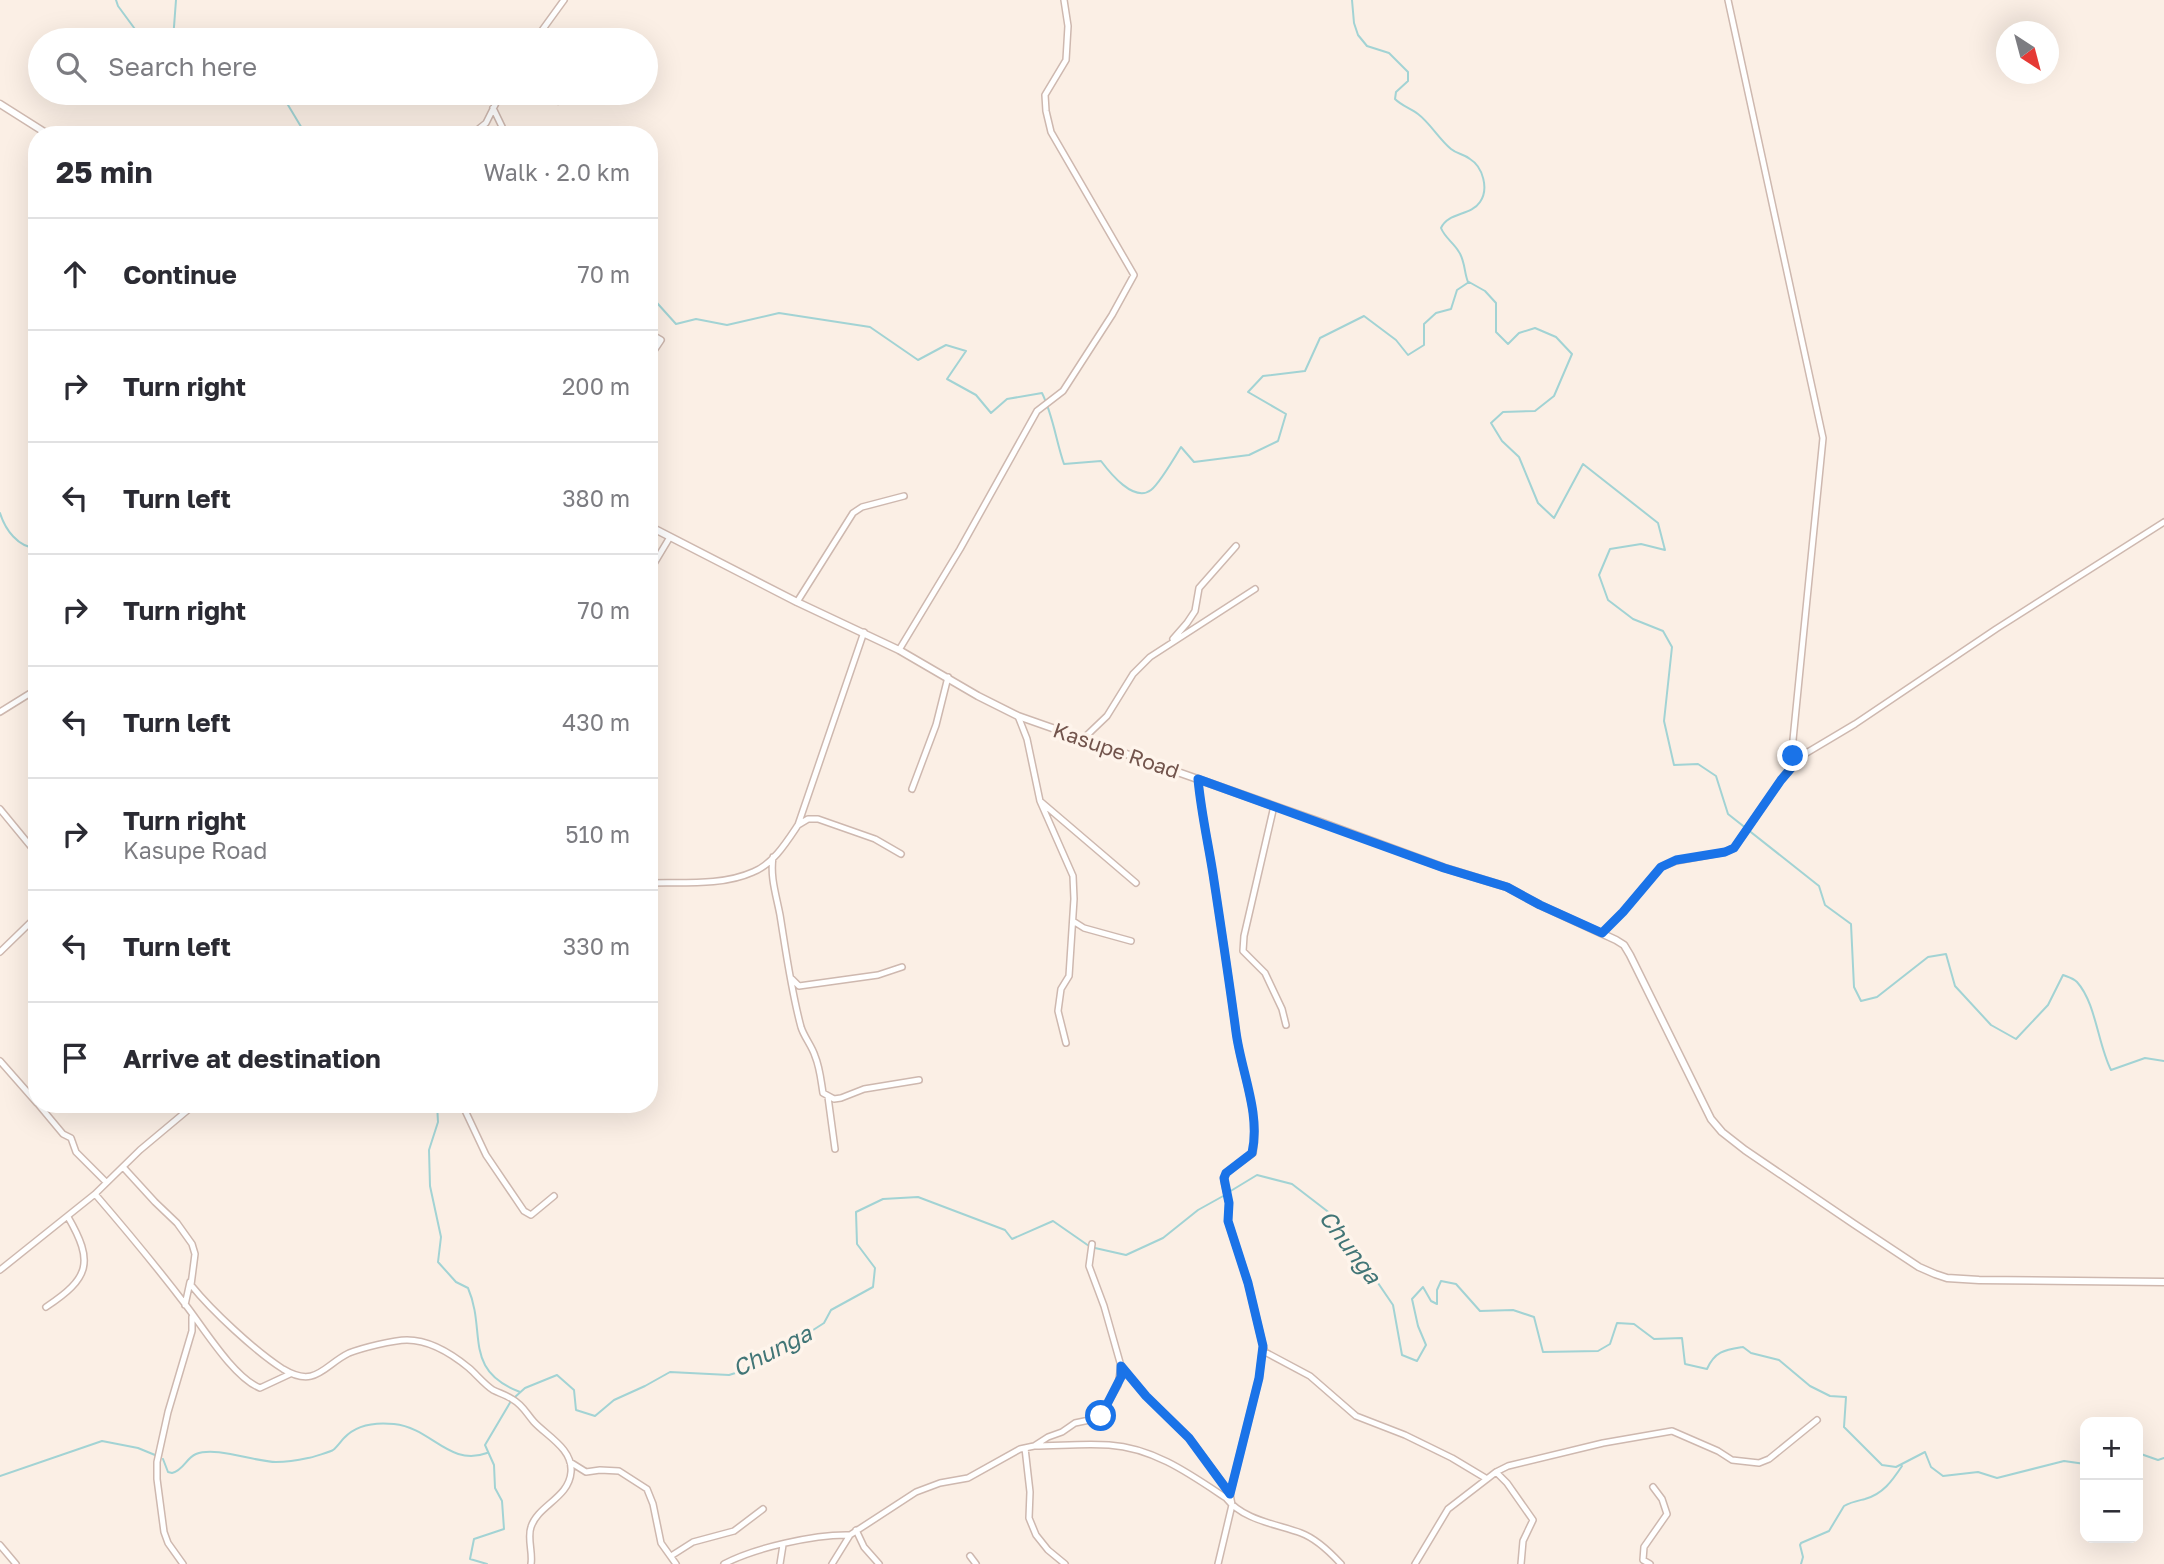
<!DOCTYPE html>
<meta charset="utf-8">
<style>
body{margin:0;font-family:"Golos Text",sans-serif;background:#f2f2f3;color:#2b2b33}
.controls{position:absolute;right:21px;bottom:21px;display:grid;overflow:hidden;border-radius:14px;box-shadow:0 7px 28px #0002}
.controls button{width:63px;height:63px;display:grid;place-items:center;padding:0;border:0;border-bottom:2px solid #e1e1e2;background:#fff;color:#2b2b33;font:35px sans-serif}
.compass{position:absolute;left:1996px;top:21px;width:63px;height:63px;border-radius:50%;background:#fff;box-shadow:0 7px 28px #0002;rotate:144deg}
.stop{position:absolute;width:21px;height:21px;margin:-16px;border:5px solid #1a73e8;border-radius:50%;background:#fff}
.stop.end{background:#1a73e8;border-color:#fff;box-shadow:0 2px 7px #0008}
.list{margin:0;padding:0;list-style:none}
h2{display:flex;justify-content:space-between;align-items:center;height:91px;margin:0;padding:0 28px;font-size:30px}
h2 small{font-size:23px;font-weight:400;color:#7c7c81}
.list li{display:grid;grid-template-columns:46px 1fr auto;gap:21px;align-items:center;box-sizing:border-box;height:112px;padding:0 28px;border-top:2px solid #e1e1e2}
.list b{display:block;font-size:26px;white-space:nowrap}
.list p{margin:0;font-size:23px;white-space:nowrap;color:#7c7c81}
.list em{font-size:23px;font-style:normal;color:#7c7c81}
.icon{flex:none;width:38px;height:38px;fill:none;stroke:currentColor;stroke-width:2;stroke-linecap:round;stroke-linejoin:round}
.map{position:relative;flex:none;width:2164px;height:1564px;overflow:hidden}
.search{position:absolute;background:#fff;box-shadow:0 7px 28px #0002;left:28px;top:28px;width:630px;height:77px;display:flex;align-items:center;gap:18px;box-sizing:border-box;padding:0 24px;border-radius:38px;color:#7c7c81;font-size:26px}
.panel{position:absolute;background:#fff;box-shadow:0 7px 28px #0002;left:28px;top:126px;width:630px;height:987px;border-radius:28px}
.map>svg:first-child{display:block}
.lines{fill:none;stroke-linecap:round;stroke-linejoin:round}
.stream{stroke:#a2d3d4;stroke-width:2}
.minor-casing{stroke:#ceb8af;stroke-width:8}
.tertiary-casing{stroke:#ceb8af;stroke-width:9}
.minor{stroke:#fff;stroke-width:5}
.tertiary{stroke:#fff;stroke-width:6}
.route{stroke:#1a73e8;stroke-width:9}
.labels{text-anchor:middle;stroke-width:7;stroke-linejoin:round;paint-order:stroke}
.street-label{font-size:21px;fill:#72544c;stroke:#fef4eb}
.water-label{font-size:23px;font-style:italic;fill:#417576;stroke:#fef4eb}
</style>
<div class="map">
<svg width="2164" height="1564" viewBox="0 0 2164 1564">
<rect width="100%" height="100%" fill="#fbefe5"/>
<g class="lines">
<!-- stream -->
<path class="stream" d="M116 0 118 6 143 40
M1352 0 1354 23 1358 35 1367 46 1389 53 1408 72V81L1396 92 1395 99C1402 106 1410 108 1418 114 1430 123 1439 139 1451 149 1457 154 1464 154 1470 159 1483 167 1489 189 1480 202 1471 216 1448 212 1441 228 1445 238 1454 243 1459 252 1465 261 1464 272 1468 282
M173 40 176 0
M252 93 285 100 306 135
M649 294 676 324 696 319 727 325 779 313 870 327 918 360 946 345 966 351 947 379 976 395 991 413 1007 399 1042 393C1053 415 1056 441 1064 464L1101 461C1110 473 1134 503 1151 490 1159 484 1175 457 1181 447L1194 462 1249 455 1278 441 1286 414 1248 392 1263 376 1305 371 1320 338 1364 316 1396 340 1408 355 1424 345V324L1436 313 1451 309 1457 290 1469 282 1485 291 1496 303V332L1508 344 1519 333 1535 328 1556 337 1572 354 1554 396 1535 411 1503 412 1491 423 1502 441 1519 457 1538 503 1554 518 1583 464 1658 523 1665 550 1641 544 1610 549 1599 575 1608 600 1633 619 1663 631 1672 647 1664 721 1674 765 1698 764 1716 776 1728 814 1819 886 1825 905 1851 924 1854 987 1861 1001 1877 997 1928 957 1946 954 1955 986 1991 1025 2016 1039 2048 1005 2063 975C2068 977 2073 978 2077 982 2096 1003 2098 1045 2111 1070L2145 1058 2164 1061
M0 513C5 529 18 548 37 548
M437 1104 438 1122 429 1150 430 1186 441 1237 438 1262 456 1282 468 1288C487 1332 462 1370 520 1392
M1229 1192 1257 1175 1292 1184 1331 1214 1393 1305 1402 1355 1417 1361 1426 1345 1418 1326 1412 1299 1423 1287 1431 1301 1437 1304V1290L1441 1281 1456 1284 1480 1311 1513 1310 1534 1317 1543 1352 1598 1351 1610 1344 1617 1323 1634 1324 1654 1339 1682 1338 1685 1364 1707 1369C1715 1351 1725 1350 1743 1347L1751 1353 1779 1360 1810 1386 1830 1396 1846 1397 1844 1427 1882 1465 1896 1467 1925 1452 1931 1467 1943 1476 1978 1472 1997 1478 2064 1461 2085 1464
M1095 1248 1126 1255 1163 1238 1198 1210 1225 1195
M515 1397 525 1388 557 1375 574 1390 576 1410 595 1416 614 1400 645 1386 670 1372 729 1375 742 1371 762 1355 810 1332 824 1323 831 1310 873 1287 875 1268 857 1244 856 1212 883 1199 918 1197 1005 1230 1012 1239 1053 1221 1089 1246
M2138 1453 2158 1460 2164 1458
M163 1459 168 1472 172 1473C184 1470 186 1458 196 1454 216 1446 255 1462 276 1462 286 1462 299 1460 308 1458 311 1458 332 1451 333 1450 337 1447 341 1441 344 1438 357 1424 375 1422 394 1424 432 1428 449 1467 487 1453
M0 1476 102 1441 138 1448 155 1455
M487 1564 470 1559 474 1539 504 1529 502 1501 495 1488 494 1465 485 1445 511 1401
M1801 1564 1803 1557 1800 1545 1801 1543 1829 1531 1844 1506C1851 1502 1857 1501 1865 1499 1883 1494 1892 1481 1902 1466"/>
<defs>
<path id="minor" d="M1728 0 1823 438 1792 750 1793 756 1798 760
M535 40 564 0
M549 93 558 101
M493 108 506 135
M471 135 486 123 501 93
M649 333 661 340 649 358
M649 572 670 537
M797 602 853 513 862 507 904 496
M1173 639 1187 623 1195 611 1199 588 1236 546
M899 650 960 549 1037 411 1063 391 1112 315 1134 275 1051 132 1046 111 1045 95 1066 60 1068 26 1064 0
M0 712 37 689
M1018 716 1027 739 1040 801 1136 883
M1084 738 1107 716 1133 674 1150 657 1255 589
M1198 779C1201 812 1208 842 1213 874 1221 927 1229 979 1236 1032 1241 1071 1260 1113 1253 1153L1226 1173 1224 1181 1229 1203 1228 1221 1248 1283 1263 1346 1259 1378 1230 1494 1232 1505 1218 1564
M912 789 936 725 948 677
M1040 801 1073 876 1074 899 1069 976 1061 989 1058 1011 1066 1043
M1274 806 1244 936 1243 951 1265 973 1282 1009 1286 1025
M0 809 37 854
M798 825 808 819H818L875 839 901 854
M773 857C770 877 776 894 780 915 786 952 791 990 801 1027 804 1037 812 1046 815 1056 820 1068 821 1081 823 1093L834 1099 841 1098 864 1089 919 1080
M649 883C682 882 722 886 753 872 773 864 786 843 798 825L864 632
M1073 921 1084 928 1131 941
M1602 933 1623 912 1661 867 1676 861 1725 852 1734 848 1781 780 1803 755 1855 724 1996 629 2164 522
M0 952 37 916
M792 979 799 986 878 975 902 967
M0 1061 37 1103
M828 1097 835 1149
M38 1104 63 1134 71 1138 76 1152 106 1182
M462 1104 486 1155 524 1211 531 1215 554 1196
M123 1167 155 1202 177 1223 192 1244 195 1254 191 1285C212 1311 255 1351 283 1369 316 1389 324 1365 349 1353 362 1348 393 1340 407 1340 430 1340 452 1354 469 1368 477 1375 484 1384 493 1390 499 1393 506 1395 512 1399 523 1405 526 1413 534 1422 547 1436 573 1449 571 1472 569 1498 538 1505 531 1527 527 1538 533 1552 531 1564
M95 1194C126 1230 156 1266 185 1304 203 1327 233 1377 260 1388L290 1374
M0 1270 95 1194 140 1150 195 1104
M185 1305 190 1282
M46 1307C90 1278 94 1262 68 1217
M1264 1349 1265 1352 1310 1376 1356 1416 1405 1435 1452 1458 1487 1479
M1121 1366 1146 1396 1189 1438 1230 1493
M1034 1446C1058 1446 1084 1443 1109 1445 1154 1448 1190 1474 1226 1498 1243 1520 1276 1524 1301 1533 1317 1539 1330 1552 1341 1564
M1025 1448 1030 1492 1029 1518 1036 1535 1048 1550 1065 1564
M570 1462 586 1472 600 1470 619 1471 647 1489 653 1504 661 1543 676 1564
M1496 1472 1507 1483 1533 1520 1523 1541 1521 1564
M856 1530 864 1547 879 1564
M0 1545 16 1564
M671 1556 693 1542 734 1531 763 1509
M970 1556 976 1564
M183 1564 168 1543 164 1532 157 1479V1462L168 1412 192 1331V1317
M724 1564C754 1548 815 1534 850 1535
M780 1564 783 1545
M832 1564 850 1535 916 1492 940 1483 968 1478 1020 1449 1034 1446 1048 1437 1062 1432 1075 1423 1099 1418 1118 1385 1121 1366 1104 1306 1089 1266 1092 1244
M1415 1564 1448 1509 1496 1472 1508 1466 1603 1443 1672 1431 1718 1451 1732 1460 1759 1463 1769 1459 1817 1420
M1650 1564 1643 1560 1644 1547 1667 1514 1662 1499 1653 1487"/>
<path id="tertiary" d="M0 104 49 135
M649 526 797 602 899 650 978 696 1018 716 1323 823 1445 868 1507 887 1540 905 1616 940 1624 945 1630 955 1711 1119 1722 1132 1745 1150 1854 1224 1919 1267 1935 1274 1947 1278 1979 1280 2164 1282"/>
</defs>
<!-- minor casing -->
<use href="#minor" class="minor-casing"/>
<!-- tertiary casing -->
<use href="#tertiary" class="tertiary-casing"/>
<!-- minor -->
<use href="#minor" class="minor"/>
<!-- tertiary -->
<use href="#tertiary" class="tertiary"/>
</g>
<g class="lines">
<!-- route -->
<path class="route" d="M1101 1416 1121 1377V1366L1146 1396 1189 1438 1230 1494 1259 1378 1263 1346 1248 1283 1228 1221 1229 1203 1224 1178 1226 1173 1252 1153C1261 1113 1241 1071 1236 1032 1229 979 1221 927 1213 874 1208 842 1201 812 1198 779L1444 868 1507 887 1540 905 1602 933 1623 912 1661 867 1676 860 1725 852 1734 848 1781 780 1798 760 1793 756"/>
</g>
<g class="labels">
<!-- street labels -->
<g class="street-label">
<text transform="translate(1116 751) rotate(19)" y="7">Kasupe Road</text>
</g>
<!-- water labels -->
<g class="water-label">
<text transform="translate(1350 1247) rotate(53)" y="8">Chunga</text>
<text transform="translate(772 1351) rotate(-27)" y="8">Chunga</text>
</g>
</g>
</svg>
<div class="controls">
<button>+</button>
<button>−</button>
</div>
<svg class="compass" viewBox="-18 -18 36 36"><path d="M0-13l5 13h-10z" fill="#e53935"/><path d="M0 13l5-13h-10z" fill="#7c7c81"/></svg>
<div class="stop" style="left:1101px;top:1416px"></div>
<div class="stop end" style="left:1793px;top:756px"></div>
<div class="search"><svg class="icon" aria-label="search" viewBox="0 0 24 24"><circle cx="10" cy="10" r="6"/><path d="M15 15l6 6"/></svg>Search here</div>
<section class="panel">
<h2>25 min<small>Walk · 2.0 km</small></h2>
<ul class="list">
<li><svg class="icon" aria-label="ahead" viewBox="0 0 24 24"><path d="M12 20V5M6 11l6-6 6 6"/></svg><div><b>Continue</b></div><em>70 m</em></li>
<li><svg class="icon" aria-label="right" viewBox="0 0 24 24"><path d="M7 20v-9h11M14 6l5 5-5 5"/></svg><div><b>Turn right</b></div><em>200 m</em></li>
<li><svg class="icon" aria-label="left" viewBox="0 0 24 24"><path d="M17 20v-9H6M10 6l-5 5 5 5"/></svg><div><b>Turn left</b></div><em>380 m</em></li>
<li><svg class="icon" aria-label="right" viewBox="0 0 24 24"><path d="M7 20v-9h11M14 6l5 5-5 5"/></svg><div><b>Turn right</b></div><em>70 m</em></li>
<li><svg class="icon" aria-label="left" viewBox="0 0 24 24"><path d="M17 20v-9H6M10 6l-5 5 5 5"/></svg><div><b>Turn left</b></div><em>430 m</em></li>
<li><svg class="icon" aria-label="right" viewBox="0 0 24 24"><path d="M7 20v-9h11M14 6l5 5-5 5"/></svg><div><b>Turn right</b><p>Kasupe Road</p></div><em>510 m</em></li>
<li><svg class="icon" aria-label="left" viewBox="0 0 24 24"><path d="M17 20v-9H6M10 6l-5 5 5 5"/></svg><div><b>Turn left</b></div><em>330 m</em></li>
<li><svg class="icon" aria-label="arrive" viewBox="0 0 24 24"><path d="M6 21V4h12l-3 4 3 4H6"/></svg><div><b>Arrive at destination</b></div></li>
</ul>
</section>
</div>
